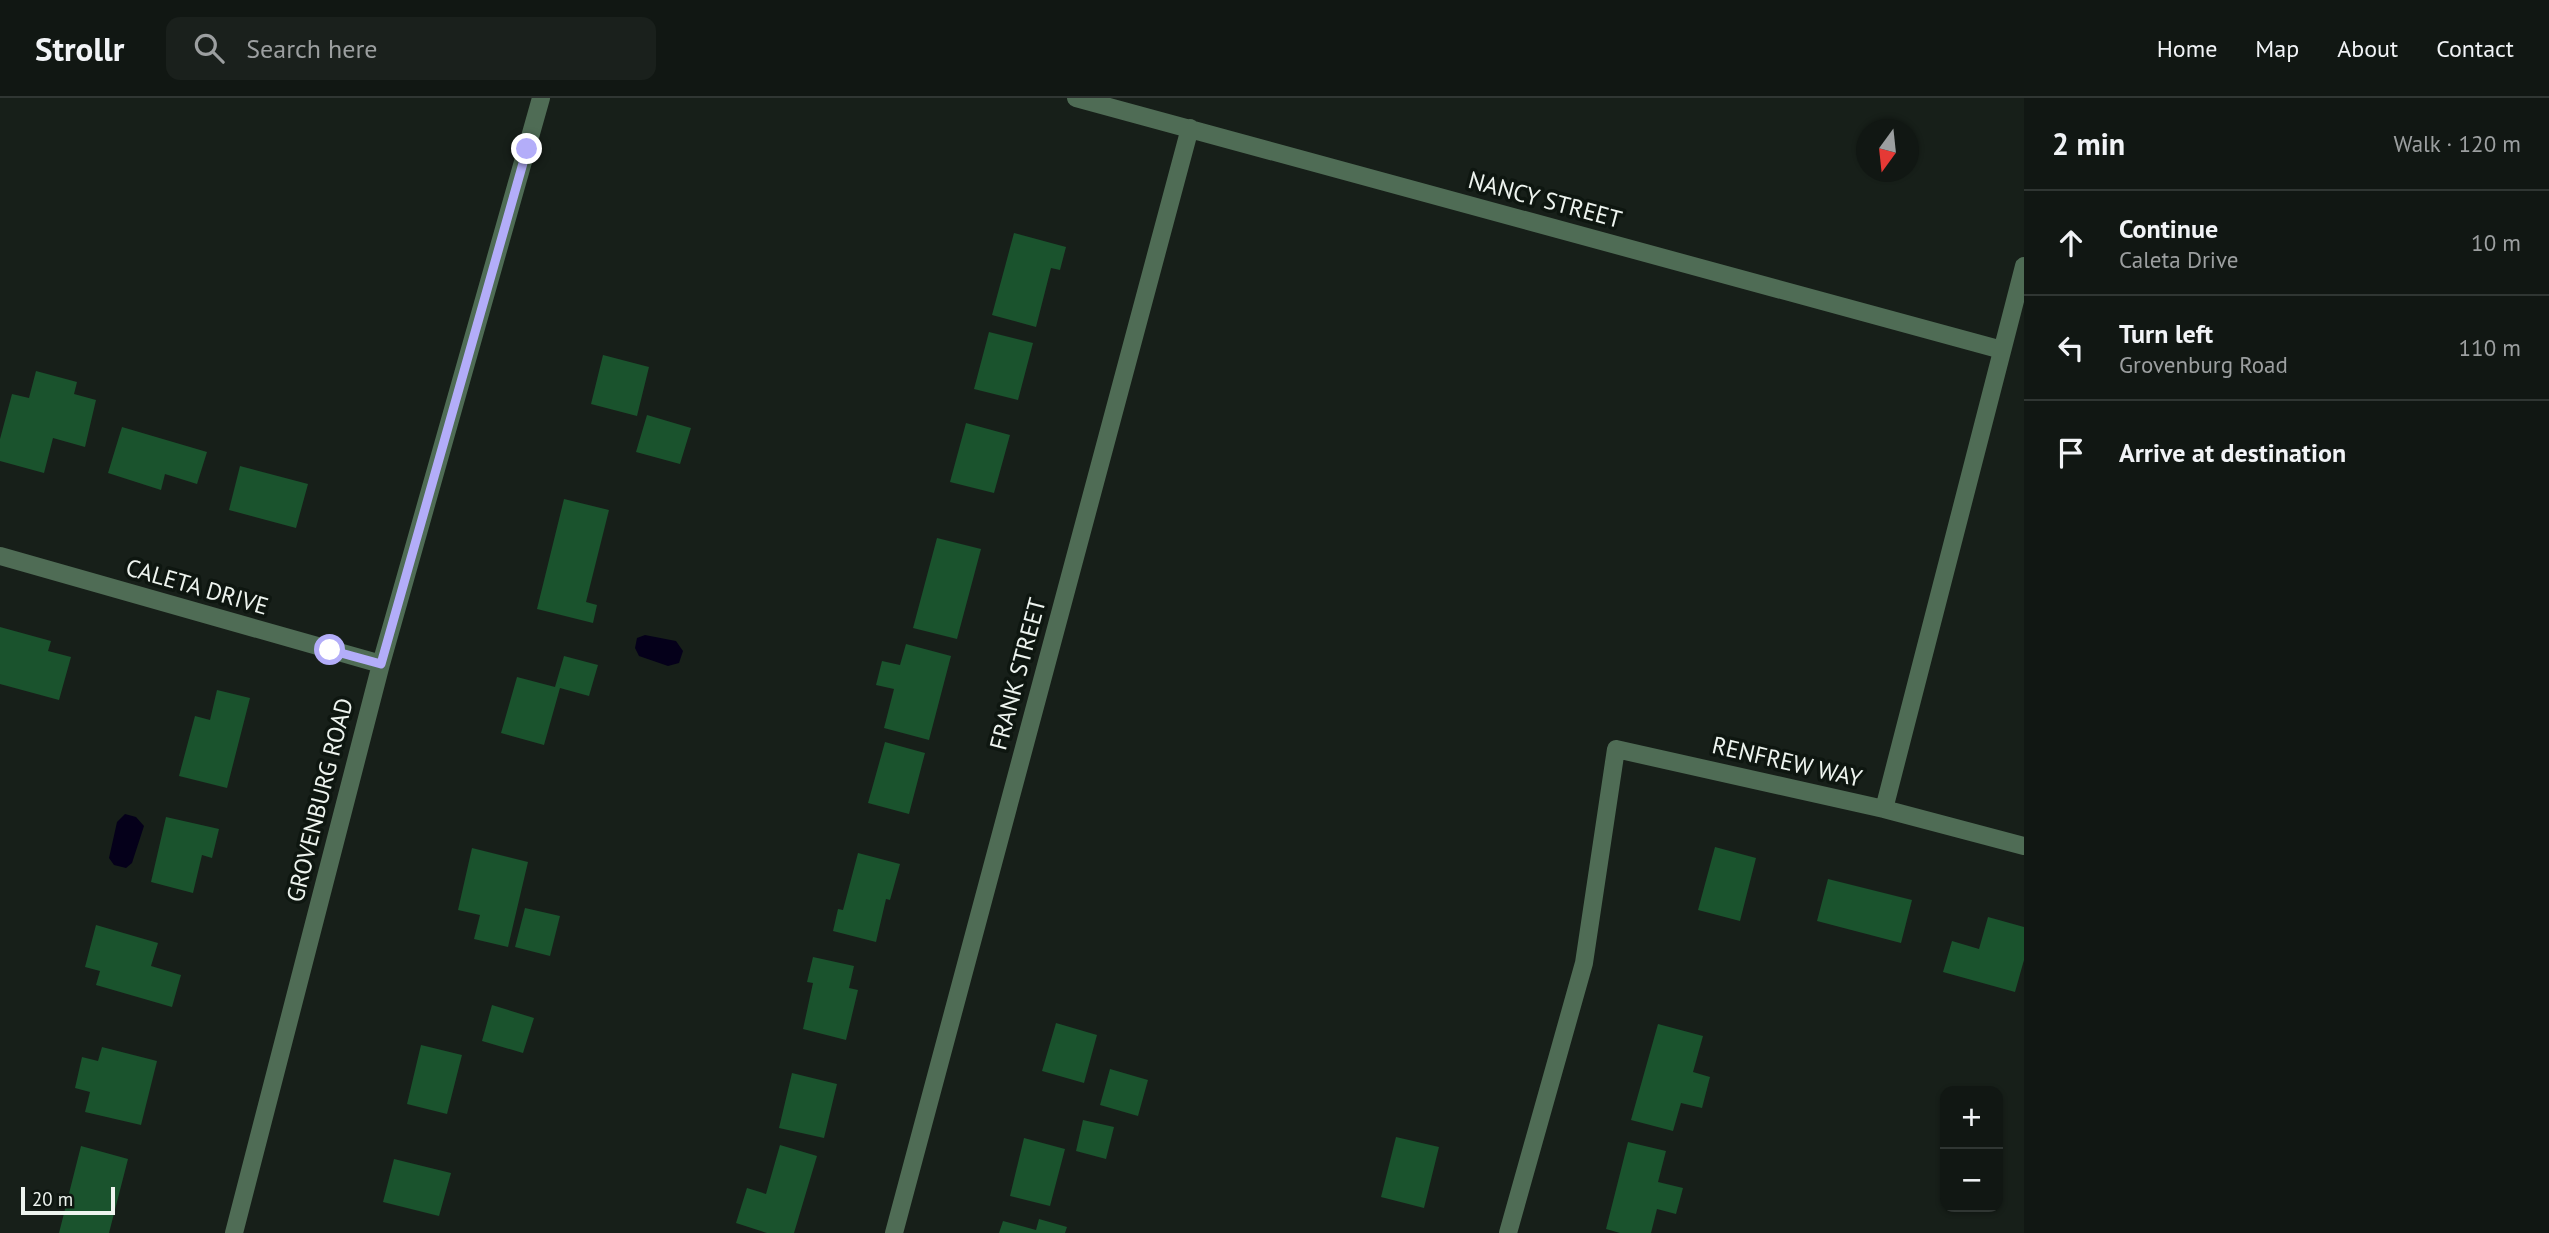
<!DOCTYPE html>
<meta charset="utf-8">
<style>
body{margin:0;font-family:"PT Sans",sans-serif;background:#1a201c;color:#f1f3f6}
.controls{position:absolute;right:21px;bottom:21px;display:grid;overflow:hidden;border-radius:14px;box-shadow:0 2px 5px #0004}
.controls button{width:63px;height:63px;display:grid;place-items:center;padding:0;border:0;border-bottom:2px solid #303633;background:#111713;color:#f1f3f6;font:35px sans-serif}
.compass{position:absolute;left:1856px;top:21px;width:63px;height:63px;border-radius:50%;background:#111713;box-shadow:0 2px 5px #0004;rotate:195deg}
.scale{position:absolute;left:21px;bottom:18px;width:94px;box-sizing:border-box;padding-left:7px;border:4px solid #eef4ef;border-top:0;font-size:19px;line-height:24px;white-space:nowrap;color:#eef4ef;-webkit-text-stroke:5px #0e1610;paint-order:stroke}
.stop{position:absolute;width:21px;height:21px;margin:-16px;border:5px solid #b3adf9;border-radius:50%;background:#fff}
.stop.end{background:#b3adf9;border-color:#fff;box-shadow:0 2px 7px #0008}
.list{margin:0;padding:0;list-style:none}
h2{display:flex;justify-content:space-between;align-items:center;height:91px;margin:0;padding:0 28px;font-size:30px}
h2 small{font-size:23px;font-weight:400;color:#9c9fa0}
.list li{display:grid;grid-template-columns:46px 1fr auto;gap:21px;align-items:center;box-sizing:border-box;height:105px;padding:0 28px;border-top:2px solid #303633}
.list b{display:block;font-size:26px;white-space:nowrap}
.list p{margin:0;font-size:23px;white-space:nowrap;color:#9c9fa0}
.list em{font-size:23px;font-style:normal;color:#9c9fa0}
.icon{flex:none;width:38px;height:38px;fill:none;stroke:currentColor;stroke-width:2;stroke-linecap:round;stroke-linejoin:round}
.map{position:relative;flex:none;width:2024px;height:1135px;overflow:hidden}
header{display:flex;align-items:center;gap:42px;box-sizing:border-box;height:98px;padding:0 35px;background:#111713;border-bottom:2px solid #303633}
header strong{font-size:33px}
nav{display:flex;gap:38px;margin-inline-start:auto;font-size:24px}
.search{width:490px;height:63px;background:#1a201c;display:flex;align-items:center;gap:18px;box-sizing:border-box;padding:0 24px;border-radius:14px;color:#9c9fa0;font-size:26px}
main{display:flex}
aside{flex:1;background:#111713}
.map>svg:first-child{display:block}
.water{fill:#05001a}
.building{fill:#1a532d}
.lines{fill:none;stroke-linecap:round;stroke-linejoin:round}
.street{stroke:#4f6c55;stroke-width:18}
.route{stroke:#b3adf9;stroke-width:9}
.labels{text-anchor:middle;stroke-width:7;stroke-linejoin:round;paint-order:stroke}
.street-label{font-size:24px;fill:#eef4ef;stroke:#0e1610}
</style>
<header>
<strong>Strollr</strong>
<div class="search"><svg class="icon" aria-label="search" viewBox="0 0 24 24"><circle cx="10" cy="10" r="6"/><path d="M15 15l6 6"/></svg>Search here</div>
<nav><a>Home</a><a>Map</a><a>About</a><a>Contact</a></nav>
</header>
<main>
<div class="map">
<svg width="2024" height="1135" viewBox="0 0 2024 1135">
<rect width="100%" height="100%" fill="#171f19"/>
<!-- water -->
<path class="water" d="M645 537 676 543 683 553 679 565 668 568 639 558 635 550 637 540Z
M125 716 136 719 144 728 132 765 126 770 114 767 109 760 117 724Z"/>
<!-- building -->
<path class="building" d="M1014 135 1066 149 1060 172 1051 170 1036 229 992 217Z
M989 234 1033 245 1018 302 974 291Z
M603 257 649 269 637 318 591 306Z
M36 273 77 284 74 296 96 302 85 349 53 340 44 375 0 363V341L12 296 29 300Z
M647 317 691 330 680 366 636 354Z
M966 325 1010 337 994 395 950 384Z
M122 329 207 354 197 386 165 376 161 392 108 375Z
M240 368 308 386 296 430 229 412Z
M564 401 609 412 586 504 597 507 593 525 537 511Z
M937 440 981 451 957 541 913 530Z
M0 529 51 543 48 553 71 559 59 602 0 586Z
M906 546 951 558 929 642 884 630 894 591 876 587 882 563 900 567Z
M564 558 598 567 589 598 560 590 544 647 501 635 517 579 555 589Z
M217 592 250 600 227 690 179 678 195 618 210 622Z
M885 644 925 655 909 716 868 705Z
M166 719 219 731 212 760 202 757 193 795 151 784Z
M1715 749 1756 760 1740 823 1698 812Z
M472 750 528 764 508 849 474 841 480 817 458 812Z
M858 755 900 766 890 802 886 801 876 844 833 833 838 811 843 812Z
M1828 781 1912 802 1901 845 1817 823Z
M525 810 560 818 550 858 515 849Z
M1988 819 2024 829V862L2015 894 1943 874 1952 843 1979 851Z
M96 827 158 845 151 868 181 877 172 909 96 887 100 873 85 869Z
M813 859 854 868 849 890 858 892 846 942 803 931 813 885 807 884Z
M492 907 534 920 523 955 482 943Z
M1056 925 1097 937 1084 985 1042 973Z
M1658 926 1703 938 1693 974 1710 979 1702 1010 1681 1005 1673 1033 1631 1022Z
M421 947 462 957 447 1016 407 1006Z
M102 949 157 963 141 1027 85 1014 90 994 75 990 82 959 98 963Z
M1110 971 1148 982 1138 1018 1100 1007Z
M792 975 837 986 824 1040 779 1030Z
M1083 1022 1114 1029 1106 1061 1076 1053Z
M1396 1039 1439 1049 1424 1110 1381 1099Z
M1024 1040 1065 1051 1050 1108 1010 1098Z
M1628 1044 1666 1053 1658 1084 1683 1090 1676 1116 1657 1111 1651 1135H1620L1606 1131Z
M780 1047 817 1058 794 1135H767L736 1125 747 1090 766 1096Z
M81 1048 128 1061 109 1135H59Z
M394 1061 451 1075 439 1118 383 1104Z
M1039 1121 1067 1129 1065 1135H999L1003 1123 1036 1132Z"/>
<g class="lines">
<!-- street -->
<path class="street" d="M1076 0 2002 252
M0 458 381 566
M1884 711 2024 168
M234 1135 381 566 541 0
M894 1135 1190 30
M1508 1135 1584 865 1616 651 1884 711 2024 748"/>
</g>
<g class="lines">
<!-- route -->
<path class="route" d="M330 552 381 566 527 51"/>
</g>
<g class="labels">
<!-- street labels -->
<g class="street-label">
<text transform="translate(1545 102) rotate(15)" y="8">NANCY STREET</text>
<text transform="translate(197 489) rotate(16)" y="8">CALETA DRIVE</text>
<text transform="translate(1018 576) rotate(-75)" y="8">FRANK STREET</text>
<text transform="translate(1787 664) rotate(13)" y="8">RENFREW WAY</text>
<text transform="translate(320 702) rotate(-76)" y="8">GROVENBURG ROAD</text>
</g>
</g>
</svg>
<div class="controls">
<button>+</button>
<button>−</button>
</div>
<svg class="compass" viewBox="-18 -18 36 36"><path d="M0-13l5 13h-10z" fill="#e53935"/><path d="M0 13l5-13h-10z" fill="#9c9fa0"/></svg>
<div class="scale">20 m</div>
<div class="stop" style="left:330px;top:552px"></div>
<div class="stop end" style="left:527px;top:51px"></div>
</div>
<aside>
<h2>2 min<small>Walk · 120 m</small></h2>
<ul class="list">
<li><svg class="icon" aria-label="ahead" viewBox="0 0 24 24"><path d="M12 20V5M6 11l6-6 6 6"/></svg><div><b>Continue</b><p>Caleta Drive</p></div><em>10 m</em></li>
<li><svg class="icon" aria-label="left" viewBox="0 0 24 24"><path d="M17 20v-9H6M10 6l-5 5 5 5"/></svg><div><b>Turn left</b><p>Grovenburg Road</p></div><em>110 m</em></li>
<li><svg class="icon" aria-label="arrive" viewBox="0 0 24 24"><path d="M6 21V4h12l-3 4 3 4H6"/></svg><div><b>Arrive at destination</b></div></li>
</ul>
</aside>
</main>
